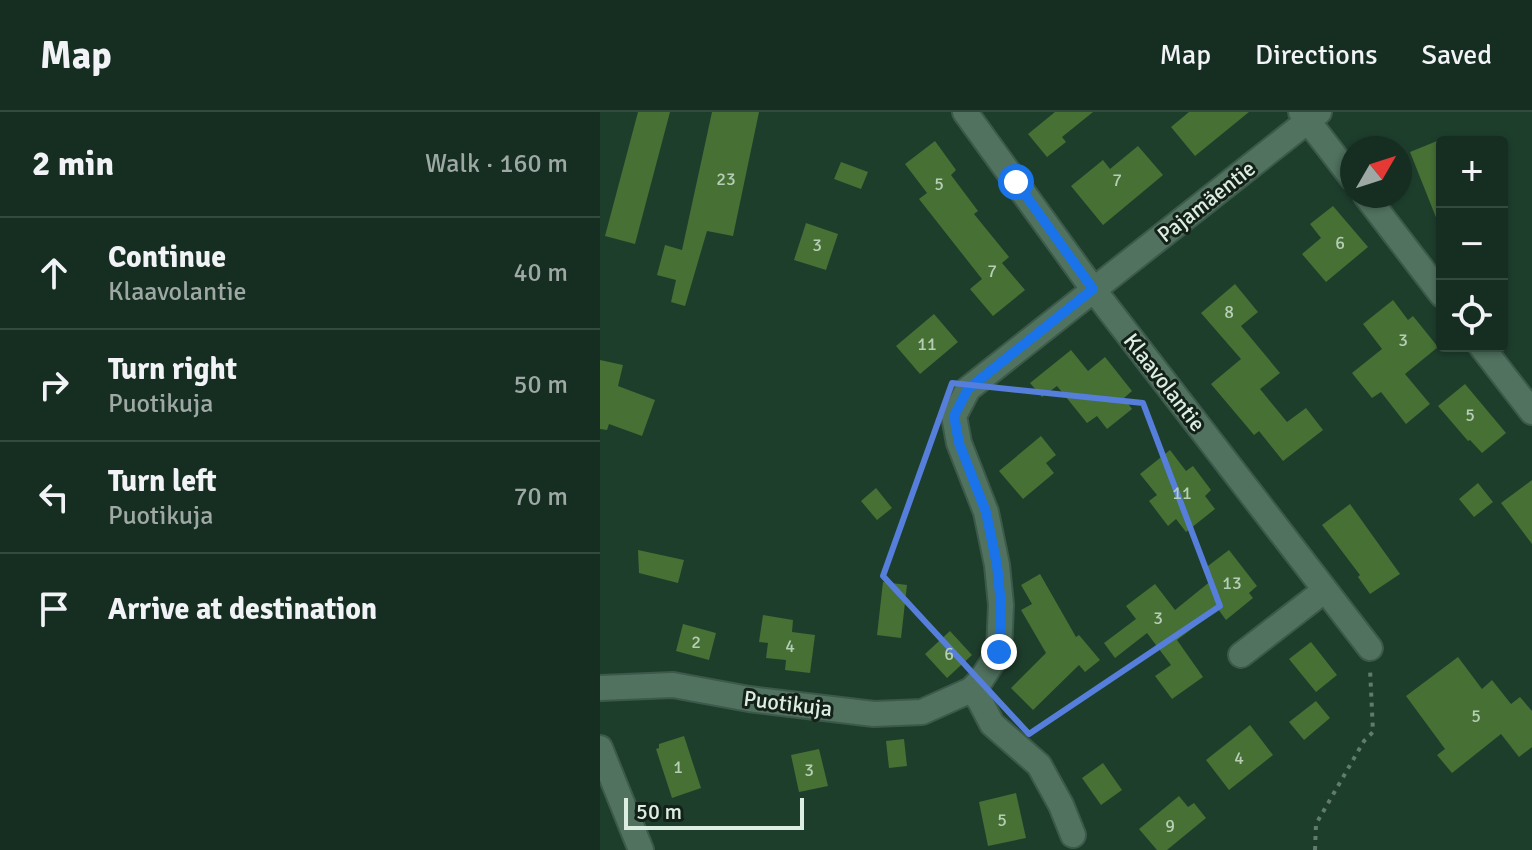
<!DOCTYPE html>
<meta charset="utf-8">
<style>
body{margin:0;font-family:Signika,sans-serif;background:#1f362a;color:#f1f3f6}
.controls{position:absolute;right:24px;top:24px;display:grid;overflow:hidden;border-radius:8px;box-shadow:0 2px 6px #0004}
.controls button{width:72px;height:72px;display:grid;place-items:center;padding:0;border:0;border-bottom:2px solid #354a3f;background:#162e21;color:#f1f3f6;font:40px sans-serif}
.compass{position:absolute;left:740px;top:24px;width:72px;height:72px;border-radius:50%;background:#162e21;box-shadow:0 2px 6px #0004;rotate:51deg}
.scale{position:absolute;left:24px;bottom:20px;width:180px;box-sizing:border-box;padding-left:8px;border:4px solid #dceee2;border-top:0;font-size:22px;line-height:28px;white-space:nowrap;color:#dceee2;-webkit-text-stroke:6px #142119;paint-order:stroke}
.stop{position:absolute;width:24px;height:24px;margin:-18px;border:6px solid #1a73e8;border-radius:50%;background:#fff}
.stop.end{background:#1a73e8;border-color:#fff;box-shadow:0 2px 8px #0008}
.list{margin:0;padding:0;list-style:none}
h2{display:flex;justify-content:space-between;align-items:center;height:104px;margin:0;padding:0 32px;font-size:34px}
h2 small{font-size:26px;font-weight:400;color:#9ea8a5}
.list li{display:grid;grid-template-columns:52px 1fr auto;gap:24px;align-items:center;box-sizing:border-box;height:112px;padding:0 32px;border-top:2px solid #354a3f}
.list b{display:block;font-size:30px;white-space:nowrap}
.list p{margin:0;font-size:26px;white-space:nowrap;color:#9ea8a5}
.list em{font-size:26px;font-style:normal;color:#9ea8a5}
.icon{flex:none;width:44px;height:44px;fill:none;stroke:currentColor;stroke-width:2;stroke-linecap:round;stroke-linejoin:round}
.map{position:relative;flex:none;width:932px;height:738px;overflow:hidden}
header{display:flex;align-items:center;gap:48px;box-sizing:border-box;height:112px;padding:0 40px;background:#162e21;border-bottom:2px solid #354a3f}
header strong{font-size:38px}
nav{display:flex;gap:44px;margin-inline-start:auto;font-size:28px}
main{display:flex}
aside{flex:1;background:#162e21}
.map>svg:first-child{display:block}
.building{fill:#467034}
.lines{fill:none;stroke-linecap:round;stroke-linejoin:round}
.minor-casing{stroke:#3c594a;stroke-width:28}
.path{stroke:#617c6c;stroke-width:4;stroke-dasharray:4 6;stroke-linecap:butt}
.minor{stroke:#50725e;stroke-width:24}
.route{stroke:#1a73e8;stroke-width:10}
.marked{fill:none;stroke:#567edb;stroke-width:6;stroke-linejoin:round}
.labels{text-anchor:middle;stroke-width:6;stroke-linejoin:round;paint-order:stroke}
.number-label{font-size:18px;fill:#b6ceb6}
.street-label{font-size:22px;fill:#dceee2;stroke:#142119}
</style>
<header>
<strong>Map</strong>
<nav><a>Map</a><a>Directions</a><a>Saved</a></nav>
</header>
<main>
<aside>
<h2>2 min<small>Walk · 160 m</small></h2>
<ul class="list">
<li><svg class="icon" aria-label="ahead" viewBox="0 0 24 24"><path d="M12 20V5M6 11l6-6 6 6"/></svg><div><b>Continue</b><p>Klaavolantie</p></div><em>40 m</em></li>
<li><svg class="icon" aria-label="right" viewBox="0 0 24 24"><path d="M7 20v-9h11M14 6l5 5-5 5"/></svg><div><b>Turn right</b><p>Puotikuja</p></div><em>50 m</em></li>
<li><svg class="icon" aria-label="left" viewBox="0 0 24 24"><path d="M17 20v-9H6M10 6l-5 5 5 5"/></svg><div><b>Turn left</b><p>Puotikuja</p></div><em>70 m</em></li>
<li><svg class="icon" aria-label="arrive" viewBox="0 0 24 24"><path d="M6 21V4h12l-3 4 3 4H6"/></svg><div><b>Arrive at destination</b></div></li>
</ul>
</aside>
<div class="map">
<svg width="932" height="738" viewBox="0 0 932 738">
<rect width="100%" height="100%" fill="#1e3e2c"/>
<!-- building -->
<path class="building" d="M38 0H70L35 132 5 124Z
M112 0H159L133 124 107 119 85 194 71 190 76 168 57 163 65 133 82 138Z
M455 0H493L462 25 466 30 447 45 428 22Z
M589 0H649L595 44 571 15Z
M842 27V117L841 118 810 40Z
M335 29 356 58 351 63 378 99 374 102 409 145 402 151 425 178 393 204 370 177 382 167 319 87 327 81 305 52Z
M538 34 563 63 503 113 471 74 503 48 510 57Z
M241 50 268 60 261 77 234 67Z
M733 94 768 135 726 170 702 142 721 126 710 112Z
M206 111 238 122 226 158 194 148Z
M635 172 658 200 641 214 680 261 660 277 687 310 706 296 723 318 683 349 659 319 654 323 611 272 641 247 601 201Z
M793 188 808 208 813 204 838 235 805 262 830 292 806 312 781 280 772 286 752 261 782 237 763 212Z
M334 202 358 230 320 262 296 234Z
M471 238 488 259 505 245 532 279 524 286 532 297 507 317 497 304 487 311 457 274 442 285 430 271Z
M0 248 23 253 18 274 55 288 42 324 9 312 7 318 0 317Z
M865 272 906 321 882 341 870 328 868 329 838 294Z
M441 324 456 343 446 351 454 361 423 387 399 359Z
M570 338 586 359 593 354 611 378 605 384 615 397 586 420 576 407 568 414 549 389 557 383 540 362Z
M932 368V432L901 391Z
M878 371 893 390 874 405 859 387Z
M276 376 292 396 277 408 261 389Z
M750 392 800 462 770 482 758 465 760 463 722 413Z
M38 438 84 448 78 471 39 461Z
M629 438 657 474 649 481 653 486 626 508 618 497 577 528 603 565 572 587 555 564 571 553 547 521 515 546 504 531 536 507 526 494 555 472 575 498 612 468 604 457Z
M440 462 476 525 479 523 500 548 485 560 479 553 433 598 411 576 446 541 421 498 432 492 421 473Z
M283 470 307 473 301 526 277 523Z
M163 503 193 508 192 520 215 523 210 561 185 558 186 548 166 546 168 531 159 530Z
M83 512 116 521 109 548 76 539Z
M350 519 372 543 347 566 325 542Z
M711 530 737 563 716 580 689 547Z
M858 545 882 577 892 568 911 592 920 585 932 599V635L919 645 901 622 852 661 837 643 845 637 806 584Z
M716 589 730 606 704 628 689 610Z
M650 613 673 643 629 678 606 648Z
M84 624 101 676 72 686 56 637 59 636V632Z
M304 627 307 654 289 656 286 629Z
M219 637 228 674 199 680 191 643Z
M503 651 522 678 501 693 482 666Z
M416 681 426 726 388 734 379 690Z
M579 684 588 695 594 691 606 706 567 738H557L539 717Z"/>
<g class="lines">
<defs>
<path id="minor" d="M365 0 493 177 770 536
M701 0 752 66
M766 84 842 183
M881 234 932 300
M641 543 725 478
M0 576 73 573 149 587 274 602 322 600 371 578
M0 636 41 738
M473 723 461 693 439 653 392 612 380 589 371 578 381 568 399 540 401 493 397 453 386 400 359 331 354 304 368 277 719 0"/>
</defs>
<!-- minor casing -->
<use href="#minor" class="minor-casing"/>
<!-- path -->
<path class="path" d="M715 738 716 712 764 629 773 620 770 557"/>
<!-- minor -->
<use href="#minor" class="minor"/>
</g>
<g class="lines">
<!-- route -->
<path class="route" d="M399 540 401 493 397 453 386 400 359 331 354 304 368 277 493 177 416 70"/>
</g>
<!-- marked area -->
<path class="marked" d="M352 271 543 291 620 494 429 622 283 464Z"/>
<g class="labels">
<!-- number labels -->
<g class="number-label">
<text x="126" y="73">23</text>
<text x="517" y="74">7</text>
<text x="339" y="78">5</text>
<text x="740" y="137">6</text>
<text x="217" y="139">3</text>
<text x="392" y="165">7</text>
<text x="629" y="206">8</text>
<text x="803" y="234">3</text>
<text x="327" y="238">11</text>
<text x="870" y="309">5</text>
<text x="582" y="387">11</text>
<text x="632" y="477">13</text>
<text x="558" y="512">3</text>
<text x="96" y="536">2</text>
<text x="190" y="540">4</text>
<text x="349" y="548">6</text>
<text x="876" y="610">5</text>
<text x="639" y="652">4</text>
<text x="78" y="661">1</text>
<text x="209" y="664">3</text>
<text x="402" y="714">5</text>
<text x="570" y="720">9</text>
</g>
<!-- street labels -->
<g class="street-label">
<text transform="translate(606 89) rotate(-38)" y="8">Pajamäentie</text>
<text transform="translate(565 270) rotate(52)" y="8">Klaavolantie</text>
<text transform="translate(188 591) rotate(7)" y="8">Puotikuja</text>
</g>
</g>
</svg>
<div class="controls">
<button>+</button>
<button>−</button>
<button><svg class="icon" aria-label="locate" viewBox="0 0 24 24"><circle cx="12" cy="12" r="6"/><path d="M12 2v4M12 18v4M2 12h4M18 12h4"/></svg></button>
</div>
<svg class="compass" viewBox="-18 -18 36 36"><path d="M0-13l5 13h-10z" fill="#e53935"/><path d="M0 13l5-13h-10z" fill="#9ea8a5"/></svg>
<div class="scale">50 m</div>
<div class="stop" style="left:416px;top:70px"></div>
<div class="stop end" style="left:399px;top:540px"></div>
</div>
</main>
